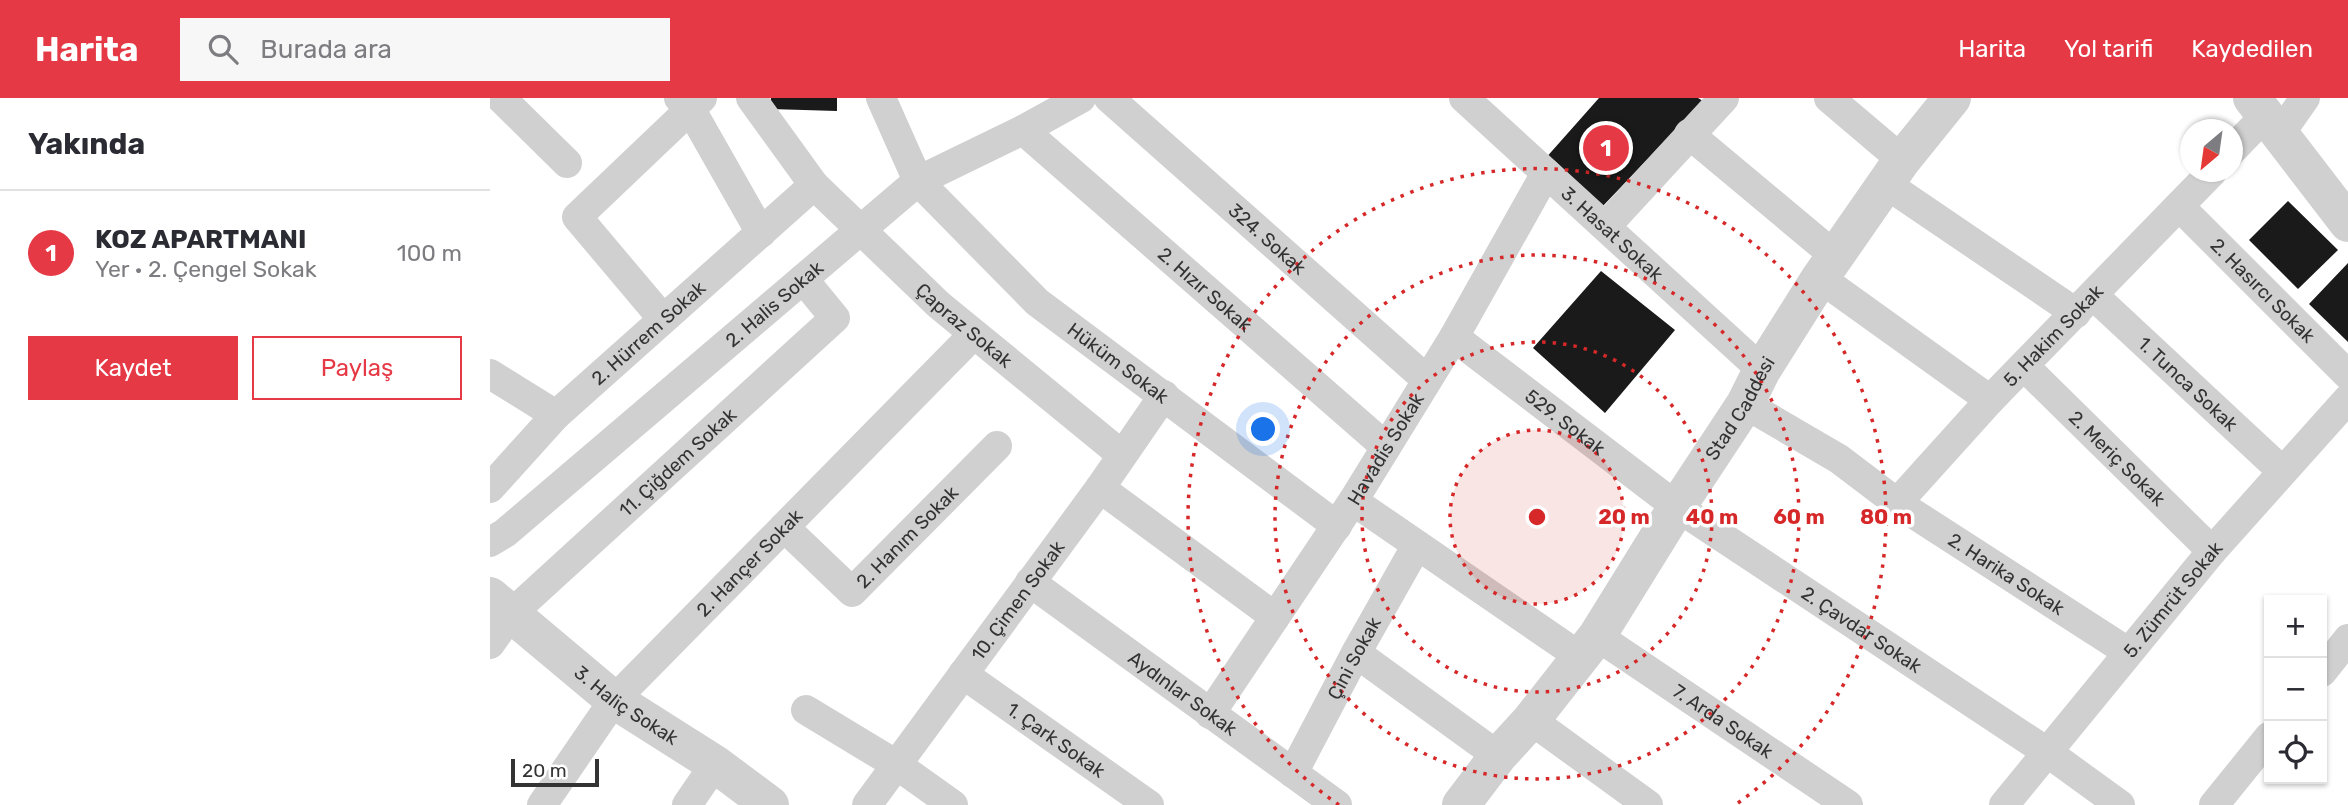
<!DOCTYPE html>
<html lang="tr">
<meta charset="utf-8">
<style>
body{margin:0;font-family:Rubik,sans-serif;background:#f7f7f7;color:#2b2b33}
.controls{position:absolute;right:21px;bottom:21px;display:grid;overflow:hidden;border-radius:0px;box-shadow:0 2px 5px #0004}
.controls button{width:63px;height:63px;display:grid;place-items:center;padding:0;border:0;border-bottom:2px solid #e1e1e2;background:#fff;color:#2b2b33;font:35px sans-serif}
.compass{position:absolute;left:1690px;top:21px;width:63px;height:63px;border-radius:50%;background:#fff;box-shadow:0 2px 5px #0004;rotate:209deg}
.scale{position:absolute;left:21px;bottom:18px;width:88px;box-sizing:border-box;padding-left:7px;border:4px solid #333;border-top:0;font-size:19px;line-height:24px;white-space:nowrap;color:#333;-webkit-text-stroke:5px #fff;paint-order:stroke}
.you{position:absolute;left:774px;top:332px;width:24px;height:24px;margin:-18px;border:5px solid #fff;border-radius:50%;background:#1a73e8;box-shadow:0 0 0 10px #1a73e833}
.badge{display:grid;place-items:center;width:46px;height:46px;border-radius:50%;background:#e63946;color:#fff;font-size:23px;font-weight:700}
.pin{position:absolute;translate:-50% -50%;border:4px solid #fff;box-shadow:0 2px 7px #0006}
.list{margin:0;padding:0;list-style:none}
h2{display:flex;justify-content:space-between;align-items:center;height:91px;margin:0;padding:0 28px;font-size:30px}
h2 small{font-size:23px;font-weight:400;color:#7c7c81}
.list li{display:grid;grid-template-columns:46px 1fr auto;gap:21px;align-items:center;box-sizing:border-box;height:126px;padding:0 28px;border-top:2px solid #e1e1e2}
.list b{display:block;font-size:26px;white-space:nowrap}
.list p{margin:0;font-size:23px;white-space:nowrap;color:#7c7c81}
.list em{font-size:23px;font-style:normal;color:#7c7c81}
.actions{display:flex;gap:14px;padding:21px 28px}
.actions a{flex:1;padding:16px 0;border:2px solid #e63946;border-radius:0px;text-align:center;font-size:24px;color:#e63946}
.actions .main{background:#e63946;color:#fff}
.icon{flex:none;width:38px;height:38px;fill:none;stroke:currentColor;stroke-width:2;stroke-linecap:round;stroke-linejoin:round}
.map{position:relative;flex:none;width:1858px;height:707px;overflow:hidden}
header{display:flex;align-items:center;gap:42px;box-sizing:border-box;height:98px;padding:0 35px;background:#e63946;color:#fff}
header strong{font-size:33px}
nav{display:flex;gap:38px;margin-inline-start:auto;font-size:24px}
.search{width:490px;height:63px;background:#f7f7f7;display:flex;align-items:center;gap:18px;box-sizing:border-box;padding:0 24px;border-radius:0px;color:#7c7c81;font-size:26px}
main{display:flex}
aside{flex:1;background:#fff}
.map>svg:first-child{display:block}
.building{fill:#1a1a1a}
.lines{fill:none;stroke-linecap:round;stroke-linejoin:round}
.minor{stroke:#d0d0d0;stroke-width:30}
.tertiary{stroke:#d0d0d0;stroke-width:38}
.ring{fill:none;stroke:#d62828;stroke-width:3.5;stroke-dasharray:3.5 7}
.labels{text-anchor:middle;stroke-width:7;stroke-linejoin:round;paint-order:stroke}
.street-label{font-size:19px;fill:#333;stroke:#fff}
.centre{fill:#d62828;stroke:#fff;stroke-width:3.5}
.ring-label{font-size:21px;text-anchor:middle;font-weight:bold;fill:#d62828;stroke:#fff;stroke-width:7;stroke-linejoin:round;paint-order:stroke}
</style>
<header>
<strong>Harita</strong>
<div class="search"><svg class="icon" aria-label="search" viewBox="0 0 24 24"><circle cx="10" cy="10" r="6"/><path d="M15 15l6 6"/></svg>Burada ara</div>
<nav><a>Harita</a><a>Yol tarifi</a><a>Kaydedilen</a></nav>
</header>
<main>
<aside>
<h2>Yakında<small></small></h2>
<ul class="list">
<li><span class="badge">1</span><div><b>KOZ APARTMANI</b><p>Yer · 2. Çengel Sokak</p></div><em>100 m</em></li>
</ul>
<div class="actions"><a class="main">Kaydet</a><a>Paylaş</a></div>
</aside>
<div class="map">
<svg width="1858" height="707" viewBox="0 0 1858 707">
<rect width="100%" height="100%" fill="#fff"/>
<!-- building -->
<path class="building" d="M281 0H347V13L280 11Z
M1109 0H1208L1213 3 1111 110 1054 62Z
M1798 103 1848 152 1808 191 1759 142Z
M1858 165V244L1819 206Z
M1111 173 1185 232 1115 315 1043 250Z"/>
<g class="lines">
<!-- minor -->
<g class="minor">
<path d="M11 0 77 65"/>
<path d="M189 0 201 12 271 135"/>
<path id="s1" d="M261 0 324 87 449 207 632 357"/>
<path id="s2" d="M391 0 428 83 547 204 847 428"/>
<path id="s3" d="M619 0 937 282"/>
<path id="s4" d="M974 0 1272 272"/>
<path d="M1339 0 1412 62"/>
<path id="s5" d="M533 32 896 349"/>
<path d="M1199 36 1345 158"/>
<path d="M1789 37 1815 0"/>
<path d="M1742 52 1775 18"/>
<path d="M1396 86 1586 215"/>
<path id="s6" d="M1689 108 1858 277"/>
<path d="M1116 128 1234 0"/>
<path d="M1330 180 1500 302"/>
<path id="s7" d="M1603 197 1792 373"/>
<path d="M173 221 87 119 212 0"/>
<path id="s8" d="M964 239 1187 409 1557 654 1630 707"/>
<path id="s9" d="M1534 268 1722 453"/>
<path d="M0 276 66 317"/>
<path id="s10" d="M1255 306 1349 361 1407 405 1638 554"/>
<path id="s11" d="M0 390 66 317 324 87"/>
<path d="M610 390 785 519"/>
<path d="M863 403 1092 560"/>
<path id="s12" d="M1407 405 1500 302 1722 74"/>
<path id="s13" d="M294 429 362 494 507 348"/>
<path id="s14" d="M0 444 15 435 428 83 533 32 591 0"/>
<path id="s15" d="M540 484 847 707"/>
<path id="s16" d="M1107 538 1358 707"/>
<path id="s17" d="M0 546 21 516 345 220 313 181"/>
<path d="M866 555 1008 658"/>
<path d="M1832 574 1858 541"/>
<path id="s18" d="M473 576 659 707"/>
<path d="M316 612 407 667 463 707"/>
<path id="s19" d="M720 616 863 403 964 239 1056 75"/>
<path d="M1041 622 1158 707"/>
<path id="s20" d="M803 675 866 555 927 447"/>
<path id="s21" d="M52 707 124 602 484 236"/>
<path d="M197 707 225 666"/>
<path id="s22" d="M377 707 610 390 674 297"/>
<path id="s23" d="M1514 707 1722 453 1858 301"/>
<path d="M1724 707 1779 639"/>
</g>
<!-- tertiary -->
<g class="tertiary">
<path d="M1762 0 1858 125"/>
<path id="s24" d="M0 498 124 602 225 666 280 707"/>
<path id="s25" d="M971 707 1008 658 1041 622 1107 538 1187 409 1255 306 1272 272 1330 180 1412 62 1462 0"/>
</g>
</g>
<!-- distance rings -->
<circle cx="1047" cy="419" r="87" fill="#d62828" fill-opacity=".12"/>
<g class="ring">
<circle cx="1047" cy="419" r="87"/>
<circle cx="1047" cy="419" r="175"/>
<circle cx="1047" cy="419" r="262"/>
<path d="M849 707A349 349 0 1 1 1245 707"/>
</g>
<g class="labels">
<!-- street labels -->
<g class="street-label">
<text dy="7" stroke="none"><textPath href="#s4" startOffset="201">3. Hasat Sokak</textPath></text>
<text dy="7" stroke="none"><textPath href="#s3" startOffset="212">324. Sokak</textPath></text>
<text dy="7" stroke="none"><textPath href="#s5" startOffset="242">2. Hızır Sokak</textPath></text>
<text dy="7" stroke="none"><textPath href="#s6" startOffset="119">2. Hasırcı Sokak</textPath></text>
<text dy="7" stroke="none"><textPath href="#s14" startOffset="371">2. Halis Sokak</textPath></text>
<text dy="7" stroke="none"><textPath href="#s1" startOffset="313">Çapraz Sokak</textPath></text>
<text dy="7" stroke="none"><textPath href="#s11" startOffset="222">2. Hürrem Sokak</textPath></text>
<text dy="7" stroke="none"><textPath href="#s12" startOffset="229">5. Hakim Sokak</textPath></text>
<text dy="7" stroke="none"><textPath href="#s2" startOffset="362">Hüküm Sokak</textPath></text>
<text dy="7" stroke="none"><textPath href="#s7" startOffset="130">1. Tunca Sokak</textPath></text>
<text dy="7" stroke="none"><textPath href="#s25" startOffset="486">Stad Caddesi</textPath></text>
<text dy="7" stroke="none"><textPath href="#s8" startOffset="140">529. Sokak</textPath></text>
<text dy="7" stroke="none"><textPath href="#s19" startOffset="318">Havadis Sokak</textPath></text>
<text dy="7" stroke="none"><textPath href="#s9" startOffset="131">2. Meriç Sokak</textPath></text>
<text dy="7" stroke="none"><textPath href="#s17" startOffset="262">11. Çiğdem Sokak</textPath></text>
<text dy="7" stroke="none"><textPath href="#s13" startOffset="172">2. Hanım Sokak</textPath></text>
<text dy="7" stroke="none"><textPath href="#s21" startOffset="320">2. Hançer Sokak</textPath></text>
<text dy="7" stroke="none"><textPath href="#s10" startOffset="312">2. Harika Sokak</textPath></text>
<text dy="7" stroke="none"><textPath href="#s23" startOffset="266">5. Zümrüt Sokak</textPath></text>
<text dy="7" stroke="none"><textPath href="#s22" startOffset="254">10. Çimen Sokak</textPath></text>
<text dy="7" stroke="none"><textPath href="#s8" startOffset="502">2. Çavdar Sokak</textPath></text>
<text dy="7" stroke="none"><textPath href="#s20" startOffset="130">Çini Sokak</textPath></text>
<text dy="7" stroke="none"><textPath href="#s15" startOffset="189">Aydınlar Sokak</textPath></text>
<text dy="7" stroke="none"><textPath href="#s24" startOffset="175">3. Haliç Sokak</textPath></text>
<text dy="7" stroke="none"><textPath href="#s16" startOffset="152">7. Arda Sokak</textPath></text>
<text dy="7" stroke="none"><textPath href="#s18" startOffset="114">1. Çark Sokak</textPath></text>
</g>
</g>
<circle cx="1047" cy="419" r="10" class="centre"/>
<g class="ring-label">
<text x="1134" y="426">20 m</text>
<text x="1222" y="426">40 m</text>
<text x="1309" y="426">60 m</text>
<text x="1396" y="426">80 m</text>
</g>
</svg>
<div class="controls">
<button>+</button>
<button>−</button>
<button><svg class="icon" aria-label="locate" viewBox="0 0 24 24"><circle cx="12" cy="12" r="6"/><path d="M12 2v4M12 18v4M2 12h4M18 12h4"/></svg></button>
</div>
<svg class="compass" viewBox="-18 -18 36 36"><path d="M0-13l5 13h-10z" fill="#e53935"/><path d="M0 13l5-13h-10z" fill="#7c7c81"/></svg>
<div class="scale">20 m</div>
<div class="you"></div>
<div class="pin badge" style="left:1116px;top:50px">1</div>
</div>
</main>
